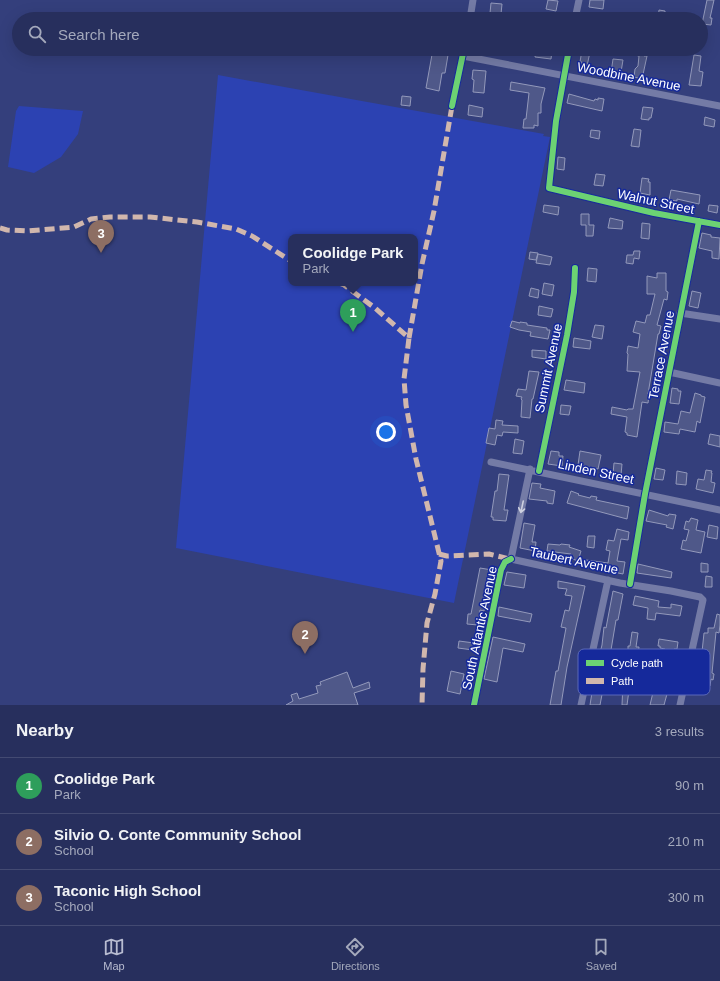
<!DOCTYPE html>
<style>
body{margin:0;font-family:Arial,sans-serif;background:#2f3763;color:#f1f3f6}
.you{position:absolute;left:386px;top:432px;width:14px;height:14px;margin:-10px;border:3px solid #fff;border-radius:50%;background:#1a73e8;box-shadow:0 0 0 6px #1a73e833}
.badge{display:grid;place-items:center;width:26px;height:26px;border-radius:50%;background:#b8bcd1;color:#fff;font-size:13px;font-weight:700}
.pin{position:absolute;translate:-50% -33px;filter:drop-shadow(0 1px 2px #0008)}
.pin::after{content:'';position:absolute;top:21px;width:14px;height:12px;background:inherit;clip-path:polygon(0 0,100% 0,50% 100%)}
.popup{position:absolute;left:288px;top:234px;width:130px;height:52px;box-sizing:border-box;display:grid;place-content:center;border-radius:8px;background:#272f5d;filter:drop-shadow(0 1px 3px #0005);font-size:13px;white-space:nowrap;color:#a4a9bc}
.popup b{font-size:15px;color:#f1f3f6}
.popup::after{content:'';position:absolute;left:50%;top:100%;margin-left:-8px;border:8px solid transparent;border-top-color:#272f5d}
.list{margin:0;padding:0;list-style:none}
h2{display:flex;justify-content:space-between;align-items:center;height:52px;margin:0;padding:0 16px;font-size:17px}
h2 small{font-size:13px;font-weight:400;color:#a4a9bc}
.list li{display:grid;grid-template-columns:26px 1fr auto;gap:12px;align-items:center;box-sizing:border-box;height:56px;padding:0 16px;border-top:1px solid #434a72}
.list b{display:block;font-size:15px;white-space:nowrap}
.list p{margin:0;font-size:13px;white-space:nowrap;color:#a4a9bc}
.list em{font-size:13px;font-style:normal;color:#a4a9bc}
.icon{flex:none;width:22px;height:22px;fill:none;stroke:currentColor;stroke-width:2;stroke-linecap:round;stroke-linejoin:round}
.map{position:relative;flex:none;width:720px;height:705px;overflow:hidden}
.search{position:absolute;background:#272f5d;box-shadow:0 4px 16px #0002;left:12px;right:12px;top:12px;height:44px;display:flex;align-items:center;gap:10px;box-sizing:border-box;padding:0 14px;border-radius:22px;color:#a4a9bc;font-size:15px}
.sheet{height:220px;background:#272f5d}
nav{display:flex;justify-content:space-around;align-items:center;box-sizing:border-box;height:56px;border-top:1px solid #434a72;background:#272f5d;font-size:11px;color:#a4a9bc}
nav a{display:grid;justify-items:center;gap:2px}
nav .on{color:#b8bcd1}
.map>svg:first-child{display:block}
.green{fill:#2c42b2;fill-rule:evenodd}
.building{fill:#4f5889;stroke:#9399bb}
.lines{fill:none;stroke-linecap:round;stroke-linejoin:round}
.minor{stroke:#747ba6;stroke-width:7}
.quiet{stroke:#d1b7ad;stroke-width:5;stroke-dasharray:10 5;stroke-linecap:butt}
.cycleway-casing{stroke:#15299b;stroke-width:8}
.cycleway{stroke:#6cd273;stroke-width:6}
.oneway{stroke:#ced1e0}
.labels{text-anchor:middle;stroke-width:3;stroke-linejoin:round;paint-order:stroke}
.street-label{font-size:13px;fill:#fff;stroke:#15299b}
.key{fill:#15299b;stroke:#5b69b9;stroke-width:1}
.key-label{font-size:11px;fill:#fff}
</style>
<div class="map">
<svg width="720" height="705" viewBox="0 0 720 705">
<rect width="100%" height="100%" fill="#343f7c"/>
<!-- green -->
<path class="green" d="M218 75 544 134 543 136 550 137 454 603 176 548ZM291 237H415V283H291Z
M19 106 83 111 78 134 61 157 34 173 8 167 16 111Z"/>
<!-- building -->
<path class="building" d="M548 0 558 1 556 11 546 9Z
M590 0H604L603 9 589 7Z
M707 0H714L710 18H712L711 25 702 24Z
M491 3 502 4 501 14 490 13Z
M659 10 665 11V19H658Z
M433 49H449L445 73H442L439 91 426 88Z
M536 49 552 51 551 59 535 57Z
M632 49H645L644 56H647L642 79 634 77 635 69 638 66 639 56 630 54Z
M582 50 590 52 587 66 582 65V62H580Z
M694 55 701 56 699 71 703 72 701 86 689 85Z
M613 59 623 60 621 72H619V74L611 73Z
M473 70 486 71 484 93 473 92 474 80 472 79Z
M511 82 545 88 541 104V113H538V126L534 125V128H523L524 119H526L529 93 510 90Z
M569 94 594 101 595 99 598 100V98L604 99 602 111 567 103Z
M402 96 411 97 410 106 401 105Z
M469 105 483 108 482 117 468 115Z
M643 107 653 108 651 118H649V120L641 119Z
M705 117 715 120 714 127 704 125Z
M634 129 641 130 639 147 631 146Z
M591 130 600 131 599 139 590 137Z
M558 157 565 158 564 170 557 169Z
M596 174 605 175 603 186 594 185Z
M642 178 649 179 648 182H650V195L640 193Z
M671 190 700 195 699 204 677 199V201L669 200Z
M544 205 559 207 558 215 543 212Z
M709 205 718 206 717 213 708 211Z
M581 214H589V225H594L593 236H586V225H581Z
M610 218 623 221 622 229 608 228Z
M642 223 650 224 649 239 641 238Z
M702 233 711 235V237L720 238 719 259 712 258V251L699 248Z
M634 251H640L639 259 634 258 633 264 626 263 627 255H633Z
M530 252 538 253 536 260 529 259Z
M538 254 552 257 550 265 536 263Z
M588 268 597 269 596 282 587 281Z
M657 273H666V291L668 292 667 300 664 299 657 325 661 326 659 334H658L648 394 649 395 648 403 642 402 637 437 627 435V433L625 432 627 417 611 414 612 407 627 410 628 409H633L640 372 627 371 628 354 627 353 628 346 638 348 640 334 633 332 636 321 645 323 647 315H650L655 294H647V276L657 278Z
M544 283 554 285 552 296 542 294Z
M531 288 539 290 538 298 529 296Z
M692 291 701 293 698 308 689 306Z
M539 306 553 309 551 317 538 315Z
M512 321 520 323V322L527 323V325L547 328V330H550L548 339 530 336 531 332 519 330 510 327Z
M595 325 604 326 602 339 592 337Z
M574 338 591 341 590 349 573 347Z
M532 350 546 351V359L532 357Z
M529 371 539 372 533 399H532L530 418 521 417 522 400 521 399 522 397 516 396 518 389 526 390Z
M566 380 585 383 584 393 564 390Z
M672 388 678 389V391H681L679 404 670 403Z
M695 393 701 395V396L705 397 700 423 697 421 695 432 680 429 679 434 664 432 665 422 678 424 681 411 690 413Z
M561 405 571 406 569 415 560 414Z
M496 420 503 421 502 425 518 426V433L503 432 502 436 497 435 495 445 486 443 489 428 495 429Z
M710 434 720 436V447L708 444Z
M515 439 524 441 522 454 513 453Z
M551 451 559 452V456H563L562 466 548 464Z
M580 451 601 455 598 469 578 465Z
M614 463 622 464 621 475 613 474Z
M656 468 665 470 663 480 654 479Z
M706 470 712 471 711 473H712L711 482 715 483 713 493 696 489 698 479 704 480Z
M677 471 687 473 686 485 676 484Z
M499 474 509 475 504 510H508L506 521 493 520V517H491L495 491H497Z
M532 483 541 484 540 488 555 491 553 504 547 503V501L529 499Z
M571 491 579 494 578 495 590 498 591 496 597 497 596 500 629 507 627 519 567 503Z
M649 510 668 516 669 514 676 515 673 529 666 527 667 525 646 521Z
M691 518 698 520 696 530 705 532 701 553 681 549 683 540 686 541 689 530 684 529 686 521 689 522Z
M524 523 535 525 532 542H536L535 551 520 548Z
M709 525 718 527 717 539 707 537Z
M617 529 629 532 628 540 621 539 617 561 625 562 623 574 585 566 586 560 608 563 610 551 606 550 608 540 614 541Z
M588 536H595L594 548 587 547Z
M548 544 560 545 561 544 570 545 569 547 581 551 578 561 570 558 571 554 547 551Z
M701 563 708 564V572H701Z
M638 564 672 572 671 578 637 573Z
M480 568 492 570 484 611 480 610 478 625 467 624 468 614H471Z
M507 572 526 575 524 588 504 585Z
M706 576 712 577V587H705Z
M558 581 585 586 567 667 561 705H550L556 671H558L566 628 561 627 565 610 569 611 572 596 565 595 567 589 558 588Z
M613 591 623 594 618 620H616L609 662V664L615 665 612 685 604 684 600 705H590L597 661H598L602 645 604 627 606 628Z
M635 596 659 601 658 607 671 608V604L682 606 680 616 656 613 655 620 647 619 648 608 633 605Z
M499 607 532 614 530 622 498 616Z
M717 614 720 615V625L719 633 716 632 712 673 714 674 713 680 711 679 710 686 700 684 701 671 705 672 707 657 704 656V652H702L704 633H708V628H714Z
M632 632 638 633 636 647H639L638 657 628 656V646H630Z
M493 637 525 644 523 652 503 648 497 682 484 679Z
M659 639 678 642 677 649H674L672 663 663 662 665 649 660 648V646H658Z
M459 641 474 643 473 650 458 648Z
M451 671 464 674 460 694 447 691Z
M347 672 353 688 369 682 370 688 354 693 358 705H286L293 701 291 695 297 693 299 699 318 693 316 686 321 685 320 682Z
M654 673 668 676 665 693 667 694 664 705H650L655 684 652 683Z
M623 683H630L627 705H622Z"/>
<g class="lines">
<!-- minor -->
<path class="minor" d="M470 19 473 0
M575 19 579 0
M569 49 556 121 549 188 654 213 720 225
M463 56 720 106
M452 106 464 49
M680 313 720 319
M669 372 720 383
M491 462 720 510
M539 471 567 335 574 292 575 268
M511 559 620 583 671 591 700 597 703 600 680 705
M511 559 530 469
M630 584 645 494 699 221
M474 705 501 570 505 562 511 559
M581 705 608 580"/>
<!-- quiet -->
<path class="quiet" d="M0 228 7 230 28 231 74 227 91 219 110 217H150L197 222 236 229 252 236 291 261
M339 283 344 285 375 308 409 338 404 379 406 405 416 459 441 561 435 594 427 623 423 669 422 705
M409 338 422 264 434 211 452 106
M439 554 447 556 489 554 510 559"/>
<defs>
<path id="cycleway" d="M569 49 556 121 549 188 654 213 720 225
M452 106 464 49
M539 471 567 335 574 292 575 268
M630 584 645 494 699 221
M474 705 501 570 505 562 511 559"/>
</defs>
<!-- cycleway casing -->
<use href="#cycleway" class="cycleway-casing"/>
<!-- cycleway -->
<use href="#cycleway" class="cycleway"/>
</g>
<!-- one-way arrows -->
<defs><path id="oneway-shaft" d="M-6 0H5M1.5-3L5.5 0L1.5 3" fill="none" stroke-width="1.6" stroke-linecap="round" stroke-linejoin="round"/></defs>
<use class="oneway" href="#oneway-shaft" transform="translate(522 507) rotate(102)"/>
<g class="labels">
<!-- street labels -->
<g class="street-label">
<text transform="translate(629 76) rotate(11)" y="5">Woodbine Avenue</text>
<text transform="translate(656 201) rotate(12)" y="5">Walnut Street</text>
<text transform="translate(661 355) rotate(-79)" y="5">Terrace Avenue</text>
<text transform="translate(548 368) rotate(-78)" y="5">Summit Avenue</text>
<text transform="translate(596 471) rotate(12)" y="5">Linden Street</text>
<text transform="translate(574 560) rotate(12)" y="5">Taubert Avenue</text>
<text transform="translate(479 628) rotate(-78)" y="5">South Atlantic Avenue</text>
</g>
</g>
<!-- legend -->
<rect x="578" y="649" width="132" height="46" rx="6" class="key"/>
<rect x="586" y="660" width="18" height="6" fill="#6cd273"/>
<rect x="586" y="678" width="18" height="6" fill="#d1b7ad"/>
<g class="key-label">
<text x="611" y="667">Cycle path</text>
<text x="611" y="685">Path</text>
</g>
</svg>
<div class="you"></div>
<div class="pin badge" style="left:353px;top:332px;background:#2e9e5b">1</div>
<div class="popup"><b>Coolidge Park</b>Park</div>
<div class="pin badge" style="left:305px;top:654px;background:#8d6e63">2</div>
<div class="pin badge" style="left:101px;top:253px;background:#8d6e63">3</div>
<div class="search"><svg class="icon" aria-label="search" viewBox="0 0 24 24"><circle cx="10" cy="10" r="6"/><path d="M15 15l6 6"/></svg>Search here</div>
</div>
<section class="sheet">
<h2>Nearby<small>3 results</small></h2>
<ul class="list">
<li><span class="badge" style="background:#2e9e5b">1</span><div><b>Coolidge Park</b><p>Park</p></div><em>90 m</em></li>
<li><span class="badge" style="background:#8d6e63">2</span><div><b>Silvio O. Conte Community School</b><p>School</p></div><em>210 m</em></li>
<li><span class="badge" style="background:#8d6e63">3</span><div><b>Taconic High School</b><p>School</p></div><em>300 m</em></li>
</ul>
</section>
<nav>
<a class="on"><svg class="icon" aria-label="map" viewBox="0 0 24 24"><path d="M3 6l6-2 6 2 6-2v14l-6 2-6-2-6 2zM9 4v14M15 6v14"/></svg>Map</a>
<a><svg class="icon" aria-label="directions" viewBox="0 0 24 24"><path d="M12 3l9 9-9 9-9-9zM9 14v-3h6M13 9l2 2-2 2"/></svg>Directions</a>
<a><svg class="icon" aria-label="saved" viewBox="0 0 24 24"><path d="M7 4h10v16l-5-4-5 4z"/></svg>Saved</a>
</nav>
